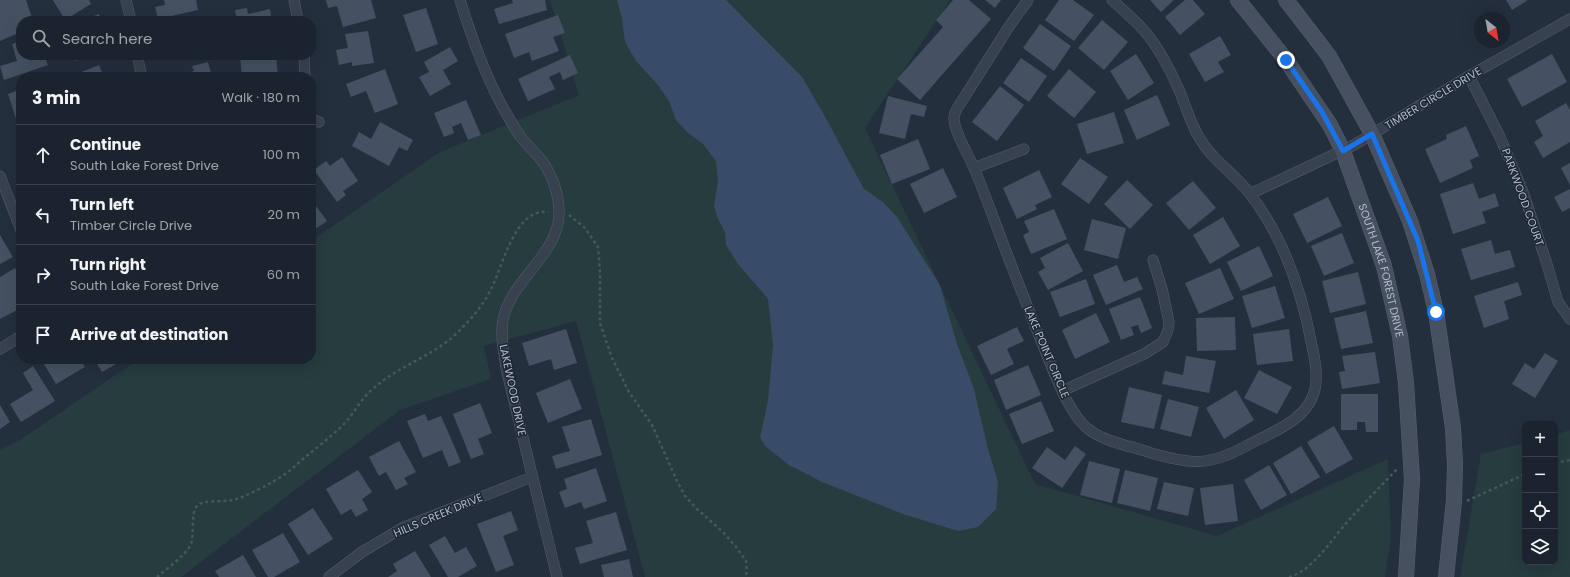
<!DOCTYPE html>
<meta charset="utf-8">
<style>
body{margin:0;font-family:Poppins,sans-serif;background:#282f3a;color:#f1f3f6}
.controls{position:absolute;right:12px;bottom:12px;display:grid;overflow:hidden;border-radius:8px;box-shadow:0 4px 16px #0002}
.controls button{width:36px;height:36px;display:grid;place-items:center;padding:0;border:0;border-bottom:1px solid #39404a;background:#1b232e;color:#f1f3f6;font:20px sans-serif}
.compass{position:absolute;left:1474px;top:12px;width:36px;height:36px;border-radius:50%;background:#1b232e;box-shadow:0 4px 16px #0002;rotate:149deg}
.stop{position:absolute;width:12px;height:12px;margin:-9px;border:3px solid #1a73e8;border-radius:50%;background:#fff}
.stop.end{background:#1a73e8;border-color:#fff;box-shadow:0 1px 4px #0008}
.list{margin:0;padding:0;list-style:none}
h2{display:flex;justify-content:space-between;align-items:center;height:52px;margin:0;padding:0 16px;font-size:17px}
h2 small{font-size:13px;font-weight:400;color:#a0a4aa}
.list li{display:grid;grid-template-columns:26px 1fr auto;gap:12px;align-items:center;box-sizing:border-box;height:60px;padding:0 16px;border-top:1px solid #39404a}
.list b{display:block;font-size:15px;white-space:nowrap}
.list p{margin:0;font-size:13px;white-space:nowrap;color:#a0a4aa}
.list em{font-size:13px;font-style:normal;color:#a0a4aa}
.icon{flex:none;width:22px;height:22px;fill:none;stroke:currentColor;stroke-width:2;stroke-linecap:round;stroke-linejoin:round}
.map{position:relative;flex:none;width:1570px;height:577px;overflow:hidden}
.search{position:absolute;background:#1b232e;box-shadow:0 4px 16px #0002;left:16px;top:16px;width:300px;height:44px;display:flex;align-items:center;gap:10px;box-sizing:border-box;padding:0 14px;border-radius:16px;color:#a0a4aa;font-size:15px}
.panel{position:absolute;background:#1b232e;box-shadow:0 4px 16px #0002;left:16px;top:72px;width:300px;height:292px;border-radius:16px}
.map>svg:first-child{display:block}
.green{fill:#263c3f}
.water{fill:#394c67}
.building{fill:#455162}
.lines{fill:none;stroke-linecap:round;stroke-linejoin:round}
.minor-casing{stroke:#565f6c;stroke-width:11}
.secondary-casing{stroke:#565f6c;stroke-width:16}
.path{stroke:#44595c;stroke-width:2.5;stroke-dasharray:3 3;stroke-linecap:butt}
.minor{stroke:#38414e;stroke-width:10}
.secondary{stroke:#465061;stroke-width:15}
.route{stroke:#1a73e8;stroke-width:5}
.labels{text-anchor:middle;stroke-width:3;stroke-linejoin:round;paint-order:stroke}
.street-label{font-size:11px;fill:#b4bcc9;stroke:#1d2633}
</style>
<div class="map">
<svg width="1570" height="577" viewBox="0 0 1570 577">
<rect width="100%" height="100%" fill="#242f3e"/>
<!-- green -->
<path class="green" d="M550 0H950L865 128 1035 484 1217 536 1388 459 1391 539 1385 577H645L576 321 484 346 491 379 400 410 181 577H0V450L20 440 139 359H311V241L440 152 579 95Z
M1570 430V577H1460L1481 454 1525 443V562H1555V435Z"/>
<!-- water -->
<path class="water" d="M617 0H726L802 77 823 113 864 189 883 202 897 217 940 285 957 344 974 389 988 449 998 482 996 509 978 527 958 531 903 514 822 482 789 465 765 446 760 437 768 401 773 345 768 299 738 264 726 245 725 232 717 217 714 206 718 181 716 161 703 144 688 133 676 120 669 101 657 84 636 61 625 42 622 18Z"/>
<!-- building -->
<path class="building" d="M0 0H26L33 21H21V32L0 41Z
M53 0H89L91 4 65 20Z
M164 0H196L198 10 158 19 155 7 165 5Z
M326 0H371L376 18 343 27 337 6 328 8Z
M512 0H545L547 10 499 24 494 9 513 3Z
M953 0H969L991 19 920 100 897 79 943 27 936 20Z
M985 0H1001L995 8Z
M1059 0H1073L1094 15 1074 41 1045 20Z
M1150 0H1174L1161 12Z
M1185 0H1193L1205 14 1180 35 1165 17Z
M1506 0H1528L1512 10Z
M247 8 248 14 270 9 272 21H237L235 10Z
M426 8 438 44 416 52 403 15Z
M99 14 101 21H81Z
M558 15 565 33 553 37 559 51 532 61 529 52 514 58 505 34Z
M1102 20 1128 42 1104 70 1078 48Z
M1040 24 1071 46 1054 71 1023 48Z
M368 31 374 63 352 66V62L339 65 336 50 348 48 345 34Z
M1220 36 1231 55 1218 62 1224 72 1205 82 1189 54Z
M21 41V55H44L48 65 4 80 0 66 17 61 12 44Z
M450 47 458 61 443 70 451 84 430 96 419 77 429 72 424 62Z
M1136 54 1154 83 1128 100 1110 71Z
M1552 54 1567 82 1522 107 1507 79Z
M73 55H90L75 61Z
M240 55H276L278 77H242Z
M570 55 578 73 563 80 560 72 549 77 555 89 528 101 518 79Z
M1021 58 1047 76 1029 102 1003 83Z
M208 62 212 77H175L194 71 192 66Z
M99 65 104 77H69Z
M385 69 398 104 375 113 366 91 351 97 346 84Z
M1069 69 1096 92 1074 118 1047 96Z
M1000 86 1024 105 997 141 972 122Z
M21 89V120L17 122 8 94Z
M1157 95 1170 125 1137 140 1124 110Z
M888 96 927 106 924 117 911 114 905 139 879 133Z
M466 100 481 135 468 140 461 123 452 127 454 133 444 137 434 113Z
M1566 103 1570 110V142L1543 158 1534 142 1543 136 1535 121Z
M1114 112 1124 143 1087 154 1077 124Z
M380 122 413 140 407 151 399 147 389 166 352 146 359 132 371 139Z
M1466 126 1479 156 1470 160 1473 168 1440 183 1425 149 1447 139 1446 135Z
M918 139 930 169 892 184 880 155Z
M342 157 358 181 343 191 346 195 337 202 314 170 326 161 330 166Z
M1080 158 1108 177 1089 204 1061 184Z
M1570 163V185L1561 168Z
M943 168 957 197 924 213 910 184Z
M1039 170 1052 197 1035 205 1037 209 1017 219 1003 188Z
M1127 180 1153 205 1130 229 1104 204Z
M1193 181 1216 208 1189 230 1166 203Z
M1473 183 1479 199 1495 193 1499 206 1482 212 1486 223 1453 234 1440 194Z
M1570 189V208L1562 212 1554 197Z
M1328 197 1342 226 1307 243 1293 214Z
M311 199 327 221 311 232Z
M1054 209 1067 239 1031 254 1023 235 1029 232 1024 221Z
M1223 217 1240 246 1210 264 1193 235Z
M1092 219 1126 228 1118 259 1084 250Z
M1342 233 1354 263 1324 276 1311 246Z
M0 235 13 257 0 264Z
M1491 240 1495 254 1510 250 1515 267 1471 280 1461 249Z
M1068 243 1083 271 1048 290 1038 272 1045 268 1040 258Z
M1259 246 1273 276 1241 291 1227 262Z
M1117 265 1124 282 1137 277 1143 289 1106 305 1093 275Z
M15 268 21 278V308L0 319V277Z
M1220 268 1234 299 1199 314 1185 283Z
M1358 272 1366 304 1330 313 1322 281Z
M1086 279 1095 304 1060 317 1050 292Z
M1518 282 1522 295 1504 301 1509 319 1484 328 1474 296Z
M1275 286 1285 318 1252 328 1242 296Z
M1140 297 1152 328 1141 333 1138 325 1131 327 1134 335 1121 340 1109 309Z
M1366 311 1373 343 1341 349 1334 318Z
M1096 313 1110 342 1075 359 1062 330Z
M1235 317 1236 350 1197 351 1196 318Z
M1017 327 1024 341 1007 349 1014 364 991 375 977 346Z
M566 329 577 363 554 370 551 359 529 366 522 343Z
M1289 329 1293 361 1257 365 1253 334Z
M1375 352 1380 383 1342 389 1339 372 1345 371 1342 356Z
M1545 353 1558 361 1535 398 1512 384 1525 363 1534 369Z
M1186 356 1216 361 1209 393 1162 384 1165 371 1183 375Z
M46 359H80L85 367 56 384 42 361Z
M94 359H125L102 372Z
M1028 365 1041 395 1006 410 994 380Z
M33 366 55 401 21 422 10 404 33 390 23 373Z
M1259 370 1292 387 1277 414 1244 398Z
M570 379 582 409 548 423 536 393Z
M1129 387 1162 395 1154 429 1121 422Z
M1236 390 1254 420 1224 439 1206 408Z
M1341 394H1378V432H1366L1365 422H1357V430H1341Z
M1168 399 1199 407 1191 437 1160 429Z
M1041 401 1054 431 1022 444 1009 414Z
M480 403 492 433 478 439 484 454 471 459 453 414Z
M0 405 10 422 0 429Z
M425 414 428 421 441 416 461 462 449 467 442 450 423 458 407 421Z
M591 419 602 455 556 469 552 456 570 451 562 427Z
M1334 426 1353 459 1326 474 1307 442Z
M399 441 416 472 404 478 408 484 396 490 386 472 379 476 369 457Z
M1075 446 1086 454 1062 488 1032 468 1047 447 1065 460Z
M1301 446 1320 477 1291 494 1273 463Z
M1089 461 1120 469 1112 503 1080 495Z
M1269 465 1287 495 1261 510 1244 480Z
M596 468 607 501 584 509 581 502 565 508 559 492 567 489 564 479Z
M358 470 372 492 362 499 368 510 356 517 351 509 341 515 326 489Z
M1125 470 1158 478 1150 511 1117 503Z
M1164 482 1194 488 1188 516 1157 509Z
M1233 484 1238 521 1205 525 1200 488Z
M313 508 333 539 308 555 288 524Z
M511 511 518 530 503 536 514 565 496 572 477 524Z
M616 512 627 550 580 564 575 548 593 543 586 521Z
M283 533 300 562 274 577H268L252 550Z
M445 536 455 553 466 547 477 566 458 577H448L429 545Z
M415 551 431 577H388L397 571 393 564Z
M243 555 256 577H219L215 571Z
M629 559 633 577H604L601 565Z"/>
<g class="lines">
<defs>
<path id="minor" d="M126 0 131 21
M294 0 298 21
M460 0C471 36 484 72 501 104 507 115 513 126 520 136 526 144 535 152 542 161 552 175 559 194 559 211 561 253 510 280 503 320 500 336 504 352 506 368L557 577
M1028 0 1008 28 960 104C957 108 954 113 954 119 954 131 969 156 974 168 984 191 992 215 1001 238 1014 273 1028 308 1042 343 1052 367 1069 417 1091 431 1108 443 1132 446 1151 453 1192 465 1210 466 1248 445 1274 431 1308 420 1315 389 1318 374 1315 360 1312 346 1302 292 1284 238 1250 194 1235 174 1212 160 1200 139 1190 123 1186 106 1179 90 1169 67 1157 44 1140 26 1131 17 1122 9 1112 0
M137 55 142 77
M304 55 305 77
M1469 76 1500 137 1523 192 1546 261 1558 302 1570 319
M311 119 319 122
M974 168 1024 149
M0 176 21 230
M1250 194 1354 145 1469 76 1570 19
M0 349 21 336
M1062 391 1144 354 1163 342 1168 330 1169 322 1162 289 1153 260
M329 577 362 552 404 527 532 477"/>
<g id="secondary">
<path id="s1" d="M1238 0 1286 60 1330 125 1343 151 1384 266 1400 336 1406 383 1412 479 1406 577"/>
<path d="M1286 0 1329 56 1372 134 1410 221 1427 274 1436 312 1453 428 1455 464 1454 501 1446 577"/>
</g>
</defs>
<!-- minor casing -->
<use href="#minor" class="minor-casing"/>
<!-- secondary casing -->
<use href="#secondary" class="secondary-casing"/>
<!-- path -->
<path class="path" d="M569 215 585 228 598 247 600 273V323L612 358 629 392 652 425 677 481 685 496 697 509 722 531 737 548 746 561 747 572 745 577
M1555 463 1570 460
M1467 501 1525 474
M157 577C168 568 182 558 190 546 196 535 189 513 198 505 203 500 224 502 233 500 245 497 268 485 279 478 288 473 295 466 303 459 316 448 331 437 344 424 355 412 362 397 375 387 400 365 434 356 458 332 471 319 483 306 491 289 503 267 514 208 548 212
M1289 577C1313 571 1333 537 1349 520 1365 502 1382 485 1398 468"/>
<!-- minor -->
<use href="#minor" class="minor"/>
<!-- secondary -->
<use href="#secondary" class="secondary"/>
</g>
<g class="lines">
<!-- route -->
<path class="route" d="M1286 60 1322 112 1343 151 1372 134 1418 241 1436 312"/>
</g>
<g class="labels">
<!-- street labels -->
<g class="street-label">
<text transform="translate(1433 98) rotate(-31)" y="4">TIMBER CIRCLE DRIVE</text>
<text transform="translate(1523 197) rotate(70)" y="4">PARKWOOD COURT</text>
<text dy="4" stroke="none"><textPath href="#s1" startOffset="310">SOUTH LAKE FOREST DRIVE</textPath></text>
<text transform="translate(1047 352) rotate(67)" y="4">LAKE POINT CIRCLE</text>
<text transform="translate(513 390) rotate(78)" y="4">LAKEWOOD DRIVE</text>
<text transform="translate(438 515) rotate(-23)" y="4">HILLS CREEK DRIVE</text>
</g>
</g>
</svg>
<div class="controls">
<button>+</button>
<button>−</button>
<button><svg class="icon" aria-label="locate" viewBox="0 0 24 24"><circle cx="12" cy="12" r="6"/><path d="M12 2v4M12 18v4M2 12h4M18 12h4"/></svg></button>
<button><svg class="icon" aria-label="layers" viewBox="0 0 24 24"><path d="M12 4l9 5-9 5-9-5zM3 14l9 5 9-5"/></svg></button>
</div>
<svg class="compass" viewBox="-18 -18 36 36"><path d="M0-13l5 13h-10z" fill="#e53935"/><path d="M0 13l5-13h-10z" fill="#a0a4aa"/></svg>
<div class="stop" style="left:1436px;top:312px"></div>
<div class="stop end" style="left:1286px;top:60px"></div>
<div class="search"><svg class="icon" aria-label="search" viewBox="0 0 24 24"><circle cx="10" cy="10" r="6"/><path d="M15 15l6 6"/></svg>Search here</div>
<section class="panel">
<h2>3 min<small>Walk · 180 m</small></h2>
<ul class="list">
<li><svg class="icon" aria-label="ahead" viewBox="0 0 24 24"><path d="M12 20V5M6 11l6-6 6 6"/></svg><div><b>Continue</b><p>South Lake Forest Drive</p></div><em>100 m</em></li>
<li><svg class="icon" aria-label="left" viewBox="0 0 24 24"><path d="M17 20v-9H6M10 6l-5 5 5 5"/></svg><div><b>Turn left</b><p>Timber Circle Drive</p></div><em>20 m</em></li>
<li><svg class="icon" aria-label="right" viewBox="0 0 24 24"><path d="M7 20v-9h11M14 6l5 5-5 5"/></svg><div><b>Turn right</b><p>South Lake Forest Drive</p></div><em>60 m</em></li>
<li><svg class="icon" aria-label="arrive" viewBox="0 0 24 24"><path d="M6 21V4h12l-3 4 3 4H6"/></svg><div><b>Arrive at destination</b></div></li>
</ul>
</section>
</div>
